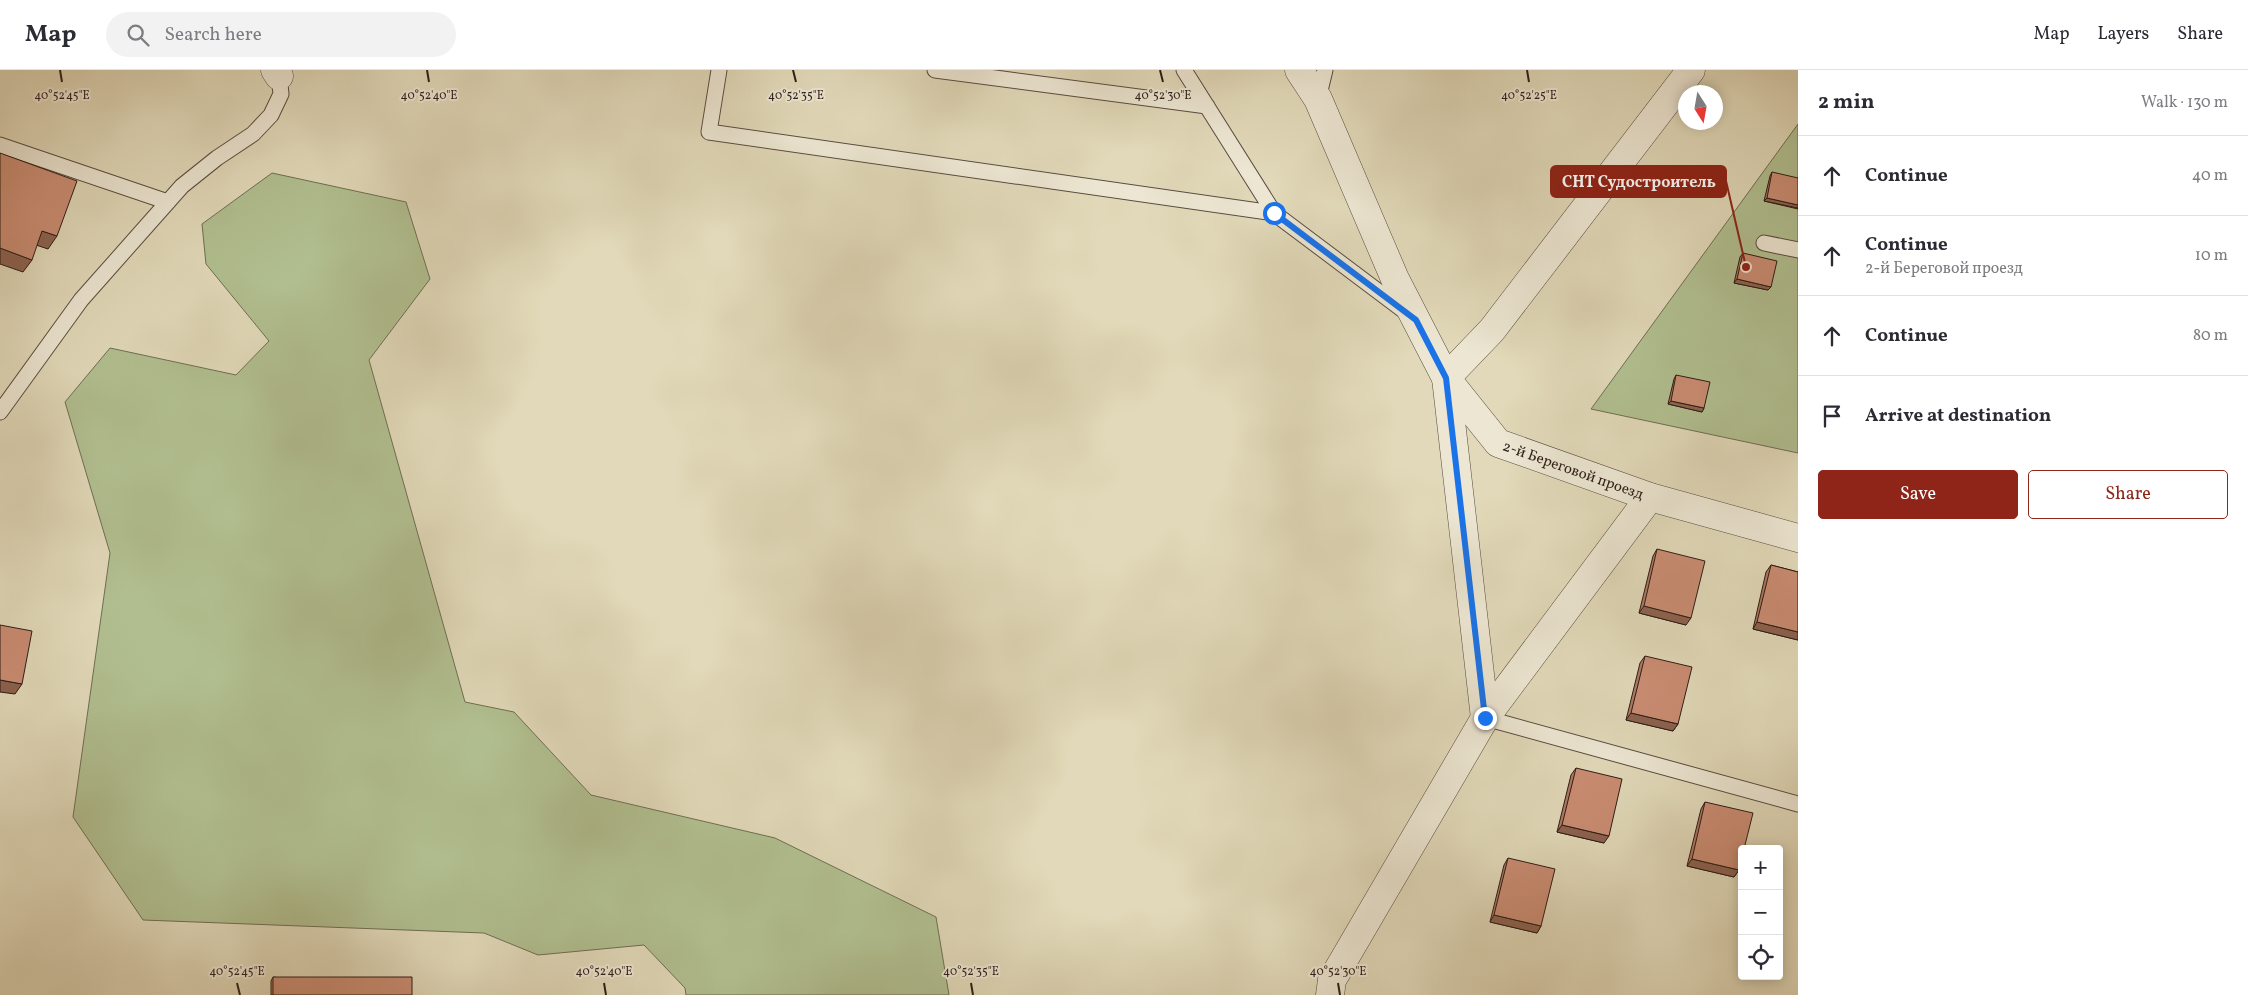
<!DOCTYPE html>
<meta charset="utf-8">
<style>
body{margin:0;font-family:Vollkorn,serif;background:#f2f2f3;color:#2b2b33}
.controls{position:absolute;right:15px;bottom:15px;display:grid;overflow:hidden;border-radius:5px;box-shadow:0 2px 12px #0003}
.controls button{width:45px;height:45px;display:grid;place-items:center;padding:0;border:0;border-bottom:1px solid #e1e1e2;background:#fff;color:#2b2b33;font:25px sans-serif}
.compass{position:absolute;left:1678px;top:15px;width:45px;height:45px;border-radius:50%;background:#fff;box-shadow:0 2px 12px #0003;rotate:169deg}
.stop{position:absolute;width:15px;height:15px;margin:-11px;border:4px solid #1a73e8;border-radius:50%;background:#fff}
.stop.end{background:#1a73e8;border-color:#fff;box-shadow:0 1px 5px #0008}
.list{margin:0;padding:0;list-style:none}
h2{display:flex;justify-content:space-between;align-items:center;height:65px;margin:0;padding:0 20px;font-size:21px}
h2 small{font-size:16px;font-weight:400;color:#7c7c81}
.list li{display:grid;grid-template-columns:32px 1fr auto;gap:15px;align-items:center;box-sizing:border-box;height:80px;padding:0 20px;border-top:1px solid #e1e1e2}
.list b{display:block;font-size:19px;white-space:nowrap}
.list p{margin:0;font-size:16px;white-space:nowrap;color:#7c7c81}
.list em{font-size:16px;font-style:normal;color:#7c7c81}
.actions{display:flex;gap:10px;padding:15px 20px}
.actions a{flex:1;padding:11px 0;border:1px solid #8f2418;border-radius:5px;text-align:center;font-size:18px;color:#8f2418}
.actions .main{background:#8f2418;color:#fff}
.icon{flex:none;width:28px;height:28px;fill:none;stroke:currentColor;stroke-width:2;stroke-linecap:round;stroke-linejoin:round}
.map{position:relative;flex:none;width:1798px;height:925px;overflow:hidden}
header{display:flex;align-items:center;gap:30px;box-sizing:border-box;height:70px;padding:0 25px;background:#fff;border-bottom:1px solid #e1e1e2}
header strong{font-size:24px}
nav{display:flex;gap:28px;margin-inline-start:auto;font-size:18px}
.search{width:350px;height:45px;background:#f2f2f3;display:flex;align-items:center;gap:12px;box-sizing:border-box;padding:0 18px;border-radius:28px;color:#7c7c81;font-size:19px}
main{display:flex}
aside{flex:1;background:#fff}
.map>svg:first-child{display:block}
.green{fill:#b1bf90;stroke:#6f6e54}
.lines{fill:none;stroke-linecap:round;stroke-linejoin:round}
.service-casing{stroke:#5a4c40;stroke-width:17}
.minor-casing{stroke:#5a4c40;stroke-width:29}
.service{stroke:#ece6d2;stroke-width:15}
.minor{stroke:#ece6d2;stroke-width:28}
.wall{fill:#ae7963;stroke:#2d1d17}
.shaded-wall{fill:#8d6350;stroke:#2d1d17}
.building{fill:#ca8d73;stroke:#2d1d17}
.route{stroke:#1a73e8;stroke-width:6}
.ticks{fill:none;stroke:#2d1d17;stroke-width:2}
.labels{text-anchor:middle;stroke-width:4;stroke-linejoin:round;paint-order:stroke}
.street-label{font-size:15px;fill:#2d1d17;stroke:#ece6d2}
.ticks-label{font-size:12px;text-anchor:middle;fill:#2d1d17;stroke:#ece6d2;stroke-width:4;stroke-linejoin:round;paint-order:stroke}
.leader{fill:none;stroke:#8f2418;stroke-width:2}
.callout-dot{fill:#8f2418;stroke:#ece6d2;stroke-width:2}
.callout{fill:#8f2418;stroke:#8f2418;stroke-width:2}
.callout-label{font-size:16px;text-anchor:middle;font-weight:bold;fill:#fff}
</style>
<header>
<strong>Map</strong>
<div class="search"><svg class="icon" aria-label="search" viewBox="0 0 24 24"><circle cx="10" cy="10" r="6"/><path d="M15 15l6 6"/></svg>Search here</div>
<nav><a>Map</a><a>Layers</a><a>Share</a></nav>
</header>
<main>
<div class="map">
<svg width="1798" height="925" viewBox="0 0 1798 925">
<rect width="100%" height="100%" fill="#e1d9b9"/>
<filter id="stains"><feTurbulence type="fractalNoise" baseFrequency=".004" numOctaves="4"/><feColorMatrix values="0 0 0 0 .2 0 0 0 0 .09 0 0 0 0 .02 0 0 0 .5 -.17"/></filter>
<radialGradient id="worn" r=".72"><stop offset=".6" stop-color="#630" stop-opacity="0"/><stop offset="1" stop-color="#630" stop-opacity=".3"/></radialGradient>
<!-- green -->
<path class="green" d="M1798 54V383L1591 339Z
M272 103 406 132 430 209 369 290 465 632 514 642 591 725 775 768 936 847 949 925H686L685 918 644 875 538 885 484 863 143 850 73 747 110 483 65 332 110 278 236 305 269 271 206 194 202 154Z"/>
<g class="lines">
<defs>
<path id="service" d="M719 0 709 62 1274 143 1407 243
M935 0 1207 36
M1184 0 1274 143
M1318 29 1325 0
M0 75 168 132
M1764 173 1798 180
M0 342 81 230 182 116 217 88 253 64 271 45 281 24 279 6
M1485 648 1798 734"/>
<g id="minor">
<path d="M275 0 279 6"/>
<path id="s1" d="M1299 0 1318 29 1395 209 1446 308 1498 373 1650 427 1798 468"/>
<path d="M1485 648 1446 308 1492 260 1691 0"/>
<path d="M1330 925 1332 910 1485 648 1650 427"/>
</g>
</defs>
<!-- service casing -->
<use href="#service" class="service-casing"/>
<!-- minor casing -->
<use href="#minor" class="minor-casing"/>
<!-- service -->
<use href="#service" class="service"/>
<!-- minor -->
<use href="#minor" class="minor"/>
</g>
<!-- wall -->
<path class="wall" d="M1772 102 1798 139 1764 131 1770 106Z
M1743 183 1771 217 1768 220 1734 213 1740 187Z
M1676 305 1704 338 1702 342 1668 334 1674 309Z
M1657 479 1686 555 1639 543 1653 486Z
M1771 495 1798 502V570L1753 559 1766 502Z
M1645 586 1678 654 1673 661 1626 650 1640 593Z
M1576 698 1604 773 1557 762 1571 705Z
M1705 732 1739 800 1734 807 1687 796 1701 739Z
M1508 788 1541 856 1537 863 1490 852 1504 795Z
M273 907 412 925H271V911Z"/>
<!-- shaded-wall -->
<path class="shaded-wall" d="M1767 128 1798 135V138L1764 131Z
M42 161 57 166 48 179 33 174Z
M0 178 32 190 23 202 0 194Z
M1737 209 1771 217 1768 220 1734 213Z
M1671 331 1704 338 1702 342 1668 334Z
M1644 536 1691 548 1686 555 1639 543Z
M1757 552 1798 562V570L1753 559Z
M0 610 22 614 15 624 0 622Z
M1631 643 1678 654 1673 661 1626 650Z
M1562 755 1609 766 1604 773 1557 762Z
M1692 789 1739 800 1734 807 1687 796Z
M1494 845 1541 856 1537 863 1490 852Z"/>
<!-- building -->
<path class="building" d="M0 83 77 111 57 166 42 161 32 190 0 178Z
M1772 102 1798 108V135L1767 128Z
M1743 183 1777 191 1771 217 1737 209Z
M1676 305 1710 312 1704 338 1671 331Z
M1657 479 1705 491 1691 548 1644 536Z
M1771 495 1798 502V562L1757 552Z
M0 555 32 561 22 614 0 610Z
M1645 586 1692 597 1678 654 1631 643Z
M1576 698 1622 709 1609 766 1562 755Z
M1705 732 1753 743 1744 779H1742V787L1739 800 1692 789Z
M1508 788 1555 799 1541 856 1494 845Z
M273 907H412V925H273Z"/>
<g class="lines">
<!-- route -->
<path class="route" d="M1274 143 1416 250 1446 308 1485 648"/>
</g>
<!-- ticks -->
<path class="ticks" d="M60 0 62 12M427 0 429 12M793 0 796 12M1160 0 1163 12M1527 0 1529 12M237 913 240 925M604 913 606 925M971 913 973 925M1338 913 1340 925"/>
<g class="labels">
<!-- street labels -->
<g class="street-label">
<text dy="5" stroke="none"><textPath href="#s1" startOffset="505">2-й Береговой проезд</textPath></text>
</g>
</g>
<g class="ticks-label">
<text x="62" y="29">40°52'45"E</text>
<text x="429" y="29">40°52'40"E</text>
<text x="796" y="29">40°52'35"E</text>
<text x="1163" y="29">40°52'30"E</text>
<text x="1529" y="29">40°52'25"E</text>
<text x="237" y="905">40°52'45"E</text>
<text x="604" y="905">40°52'40"E</text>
<text x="971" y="905">40°52'35"E</text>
<text x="1338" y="905">40°52'30"E</text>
</g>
<!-- callouts -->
<path class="leader" d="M1746 197L1726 111"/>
<circle class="callout-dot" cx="1746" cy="197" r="5"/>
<rect class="callout" x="1551" y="96" width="175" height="31" rx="5"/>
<g class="callout-label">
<text x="1639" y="117">СНТ Судостроитель</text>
</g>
<rect width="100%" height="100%" filter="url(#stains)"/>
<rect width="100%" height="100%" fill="url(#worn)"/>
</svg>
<div class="controls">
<button>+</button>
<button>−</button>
<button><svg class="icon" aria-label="locate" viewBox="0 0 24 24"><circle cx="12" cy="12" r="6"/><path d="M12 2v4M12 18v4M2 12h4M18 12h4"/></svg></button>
</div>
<svg class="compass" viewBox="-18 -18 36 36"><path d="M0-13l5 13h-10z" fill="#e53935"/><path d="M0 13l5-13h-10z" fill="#7c7c81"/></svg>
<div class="stop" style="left:1274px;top:143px"></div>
<div class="stop end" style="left:1485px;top:648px"></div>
</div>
<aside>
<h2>2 min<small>Walk · 130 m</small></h2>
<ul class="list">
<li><svg class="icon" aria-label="ahead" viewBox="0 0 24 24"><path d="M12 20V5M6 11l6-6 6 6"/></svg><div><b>Continue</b></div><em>40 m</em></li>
<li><svg class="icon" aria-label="ahead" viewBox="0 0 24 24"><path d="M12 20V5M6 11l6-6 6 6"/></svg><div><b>Continue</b><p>2-й Береговой проезд</p></div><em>10 m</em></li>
<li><svg class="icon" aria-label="ahead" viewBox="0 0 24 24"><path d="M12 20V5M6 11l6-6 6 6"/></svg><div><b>Continue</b></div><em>80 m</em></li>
<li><svg class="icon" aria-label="arrive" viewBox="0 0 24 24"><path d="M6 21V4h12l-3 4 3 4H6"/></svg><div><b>Arrive at destination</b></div></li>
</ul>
<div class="actions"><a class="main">Save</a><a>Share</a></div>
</aside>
</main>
